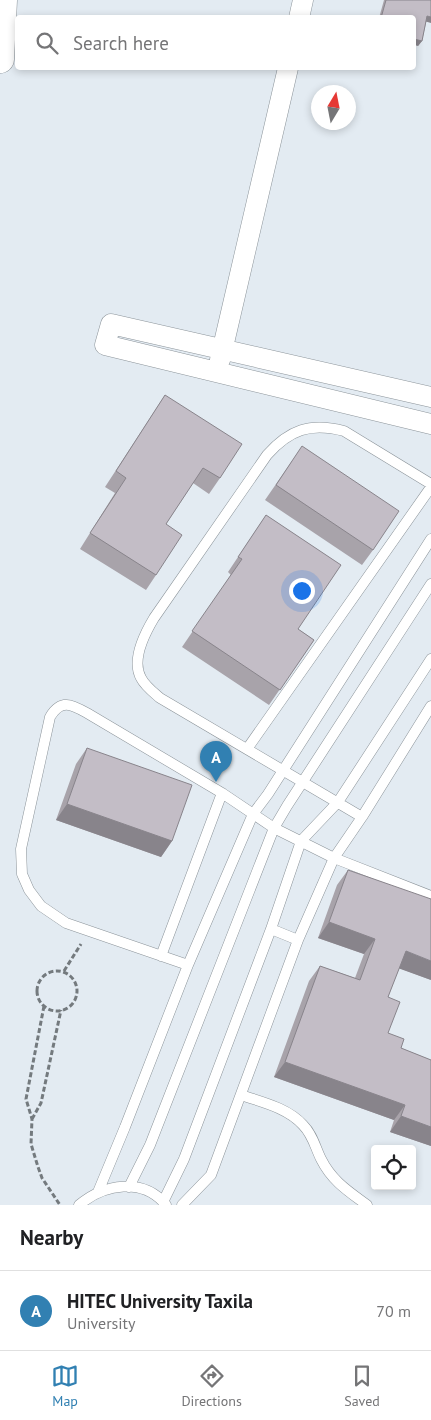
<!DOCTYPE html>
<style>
body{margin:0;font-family:"PT Sans",sans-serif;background:#f6f6f6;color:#202124}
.controls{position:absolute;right:15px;bottom:15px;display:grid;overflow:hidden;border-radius:5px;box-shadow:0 2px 8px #0003}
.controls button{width:45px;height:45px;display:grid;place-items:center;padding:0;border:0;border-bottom:1px solid #e0e0e0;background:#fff;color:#202124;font:25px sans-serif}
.compass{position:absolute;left:311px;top:85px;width:45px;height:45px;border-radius:50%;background:#fff;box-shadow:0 2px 8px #0003;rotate:10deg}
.you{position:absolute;left:301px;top:590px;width:18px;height:18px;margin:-12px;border:4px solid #fff;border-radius:50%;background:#1a73e8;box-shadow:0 0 0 8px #1a73e833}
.badge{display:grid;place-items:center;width:32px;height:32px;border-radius:50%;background:#3180b2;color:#fff;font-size:16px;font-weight:700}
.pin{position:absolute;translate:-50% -41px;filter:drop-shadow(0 1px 2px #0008)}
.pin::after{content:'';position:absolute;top:26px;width:18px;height:15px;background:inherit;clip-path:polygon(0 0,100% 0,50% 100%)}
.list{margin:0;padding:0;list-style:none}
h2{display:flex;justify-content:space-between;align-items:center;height:65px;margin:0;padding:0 20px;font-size:21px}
h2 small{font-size:16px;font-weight:400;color:#757577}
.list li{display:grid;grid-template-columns:32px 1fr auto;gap:15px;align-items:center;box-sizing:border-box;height:80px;padding:0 20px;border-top:1px solid #e0e0e0}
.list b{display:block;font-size:19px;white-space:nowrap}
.list p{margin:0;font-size:16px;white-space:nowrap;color:#757577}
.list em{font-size:16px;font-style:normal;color:#757577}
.icon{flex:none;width:28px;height:28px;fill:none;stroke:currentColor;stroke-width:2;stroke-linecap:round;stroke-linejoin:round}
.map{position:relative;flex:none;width:431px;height:1205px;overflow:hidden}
.search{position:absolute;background:#fff;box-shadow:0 2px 8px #0003;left:15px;right:15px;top:15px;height:55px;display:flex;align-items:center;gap:12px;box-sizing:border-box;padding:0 18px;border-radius:5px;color:#757577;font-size:19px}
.sheet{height:145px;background:#fff}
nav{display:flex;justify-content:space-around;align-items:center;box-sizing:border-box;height:70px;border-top:1px solid #e0e0e0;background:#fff;font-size:14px;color:#757577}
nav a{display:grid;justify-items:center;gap:2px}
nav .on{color:#3180b2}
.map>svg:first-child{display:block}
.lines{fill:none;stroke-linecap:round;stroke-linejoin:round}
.lane-casing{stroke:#8c949a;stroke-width:11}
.street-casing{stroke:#8c949a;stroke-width:21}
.highway-casing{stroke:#8c949a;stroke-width:29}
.path{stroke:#747a7e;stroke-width:3;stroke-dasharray:5 2.5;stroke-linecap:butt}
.lane{stroke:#fff;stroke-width:10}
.street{stroke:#fff;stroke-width:20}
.highway{stroke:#fff;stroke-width:28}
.wall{fill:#a8a3aa}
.shaded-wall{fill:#88848b}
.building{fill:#c3bdc6;stroke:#88848b}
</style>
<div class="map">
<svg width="431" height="1205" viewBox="0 0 431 1205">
<rect width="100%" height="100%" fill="#e3ebf2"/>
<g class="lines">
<defs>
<path id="lane" d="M247 749 431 487
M362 817 160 698C153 692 145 686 141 678 131 660 145 633 154 618L267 455C289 430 310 422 344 431L431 484
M271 929 298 940
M161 956 222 793
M188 965 66 923 41 906 29 890 22 874 21 849 50 717C61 699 71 704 87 713L222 793 274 828 334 858 431 896
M241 1095C262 1102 288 1108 303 1125 313 1135 315 1147 321 1159 332 1181 348 1191 367 1205
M129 1187 150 1145 274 828 287 806 431 584
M98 1192 125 1127 188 965 253 814 268 794 431 539
M163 1202 184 1159 271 929 301 841 338 802 431 659
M79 1205C104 1184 143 1177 166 1205
M182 1205 211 1175 298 940 334 858 362 817 431 706"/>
<path id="street" d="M299 18 303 0
M220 360 288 68
M431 397 111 324 105 345 431 424"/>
<path id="highway" d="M0 59 3 0"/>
</defs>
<!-- lane casing -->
<use href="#lane" class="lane-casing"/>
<!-- street casing -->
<use href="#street" class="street-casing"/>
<!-- highway casing -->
<use href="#highway" class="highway-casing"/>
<!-- path -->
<path class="path" d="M37 991a20 20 0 1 1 40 0a20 20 0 1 1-40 0Z
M64 971 81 944
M44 1006 26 1099 32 1119 31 1144 38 1167 42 1178 60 1205
M32 1119 41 1103 61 1010"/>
<!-- lane -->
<use href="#lane" class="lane"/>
<!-- street -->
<use href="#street" class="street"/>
<!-- highway -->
<use href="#highway" class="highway"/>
</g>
<!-- wall -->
<path class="wall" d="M384 0H431L422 41 418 46 414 18H379Z
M165 395 220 478 209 494 193 483 166 524 156 575 146 590 80 549 115 493 105 487Z
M292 461 373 550 362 565 265 500Z
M266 515 298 629 314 640 269 705 182 647 231 575 228 572Z
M87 748 172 841 161 857 56 820 76 764Z
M348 870 431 980 399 968 388 997V1033L401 1048 431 1060V1146L390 1132 394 1120 274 1077 309 981 320 966 355 978 364 954 318 938 337 885Z"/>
<!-- shaded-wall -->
<path class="shaded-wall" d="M427 16 431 17V23L424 21Z
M414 39 422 41 418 46 414 45Z
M67 804 172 841 161 857 56 820Z
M329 922 375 939 364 954 318 938Z
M406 951 431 961V980L395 967Z
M285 1062 405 1105 394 1120 274 1077Z
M401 1116 431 1127V1146L390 1132Z"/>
<!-- building -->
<path class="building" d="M386 0H431V17L427 16 422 41 414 39V18H381Z
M165 395 242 444 220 478 203 468 166 524 182 535 156 575 90 533 126 478 116 471Z
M302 446 399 511 373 550 276 485Z
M266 515 341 565 298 629 314 640 280 690 192 631 242 559 238 557Z
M87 748 192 785 172 841 67 804Z
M348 870 431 899V961L406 951 388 997 400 1002 388 1033 404 1039 401 1048 431 1060V1127L401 1116 405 1105 285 1062 320 966 360 980 375 939 329 922Z"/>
</svg>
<div class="controls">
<button><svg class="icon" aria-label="locate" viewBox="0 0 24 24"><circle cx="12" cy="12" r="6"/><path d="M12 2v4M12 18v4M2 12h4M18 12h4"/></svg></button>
</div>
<svg class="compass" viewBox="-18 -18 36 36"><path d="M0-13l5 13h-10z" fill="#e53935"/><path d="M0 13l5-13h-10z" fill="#757577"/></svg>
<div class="you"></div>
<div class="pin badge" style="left:216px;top:782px">A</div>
<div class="search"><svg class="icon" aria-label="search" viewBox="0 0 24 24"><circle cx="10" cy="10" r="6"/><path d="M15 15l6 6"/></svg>Search here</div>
</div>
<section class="sheet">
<h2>Nearby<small></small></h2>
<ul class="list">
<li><span class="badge">A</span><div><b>HITEC University Taxila</b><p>University</p></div><em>70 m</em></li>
</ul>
</section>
<nav>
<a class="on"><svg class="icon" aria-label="map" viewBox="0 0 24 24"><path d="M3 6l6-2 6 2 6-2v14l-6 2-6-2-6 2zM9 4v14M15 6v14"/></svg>Map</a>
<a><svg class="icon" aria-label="directions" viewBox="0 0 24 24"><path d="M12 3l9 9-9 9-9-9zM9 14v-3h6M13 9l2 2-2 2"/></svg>Directions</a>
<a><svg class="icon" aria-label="saved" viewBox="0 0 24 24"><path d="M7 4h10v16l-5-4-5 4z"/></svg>Saved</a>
</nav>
